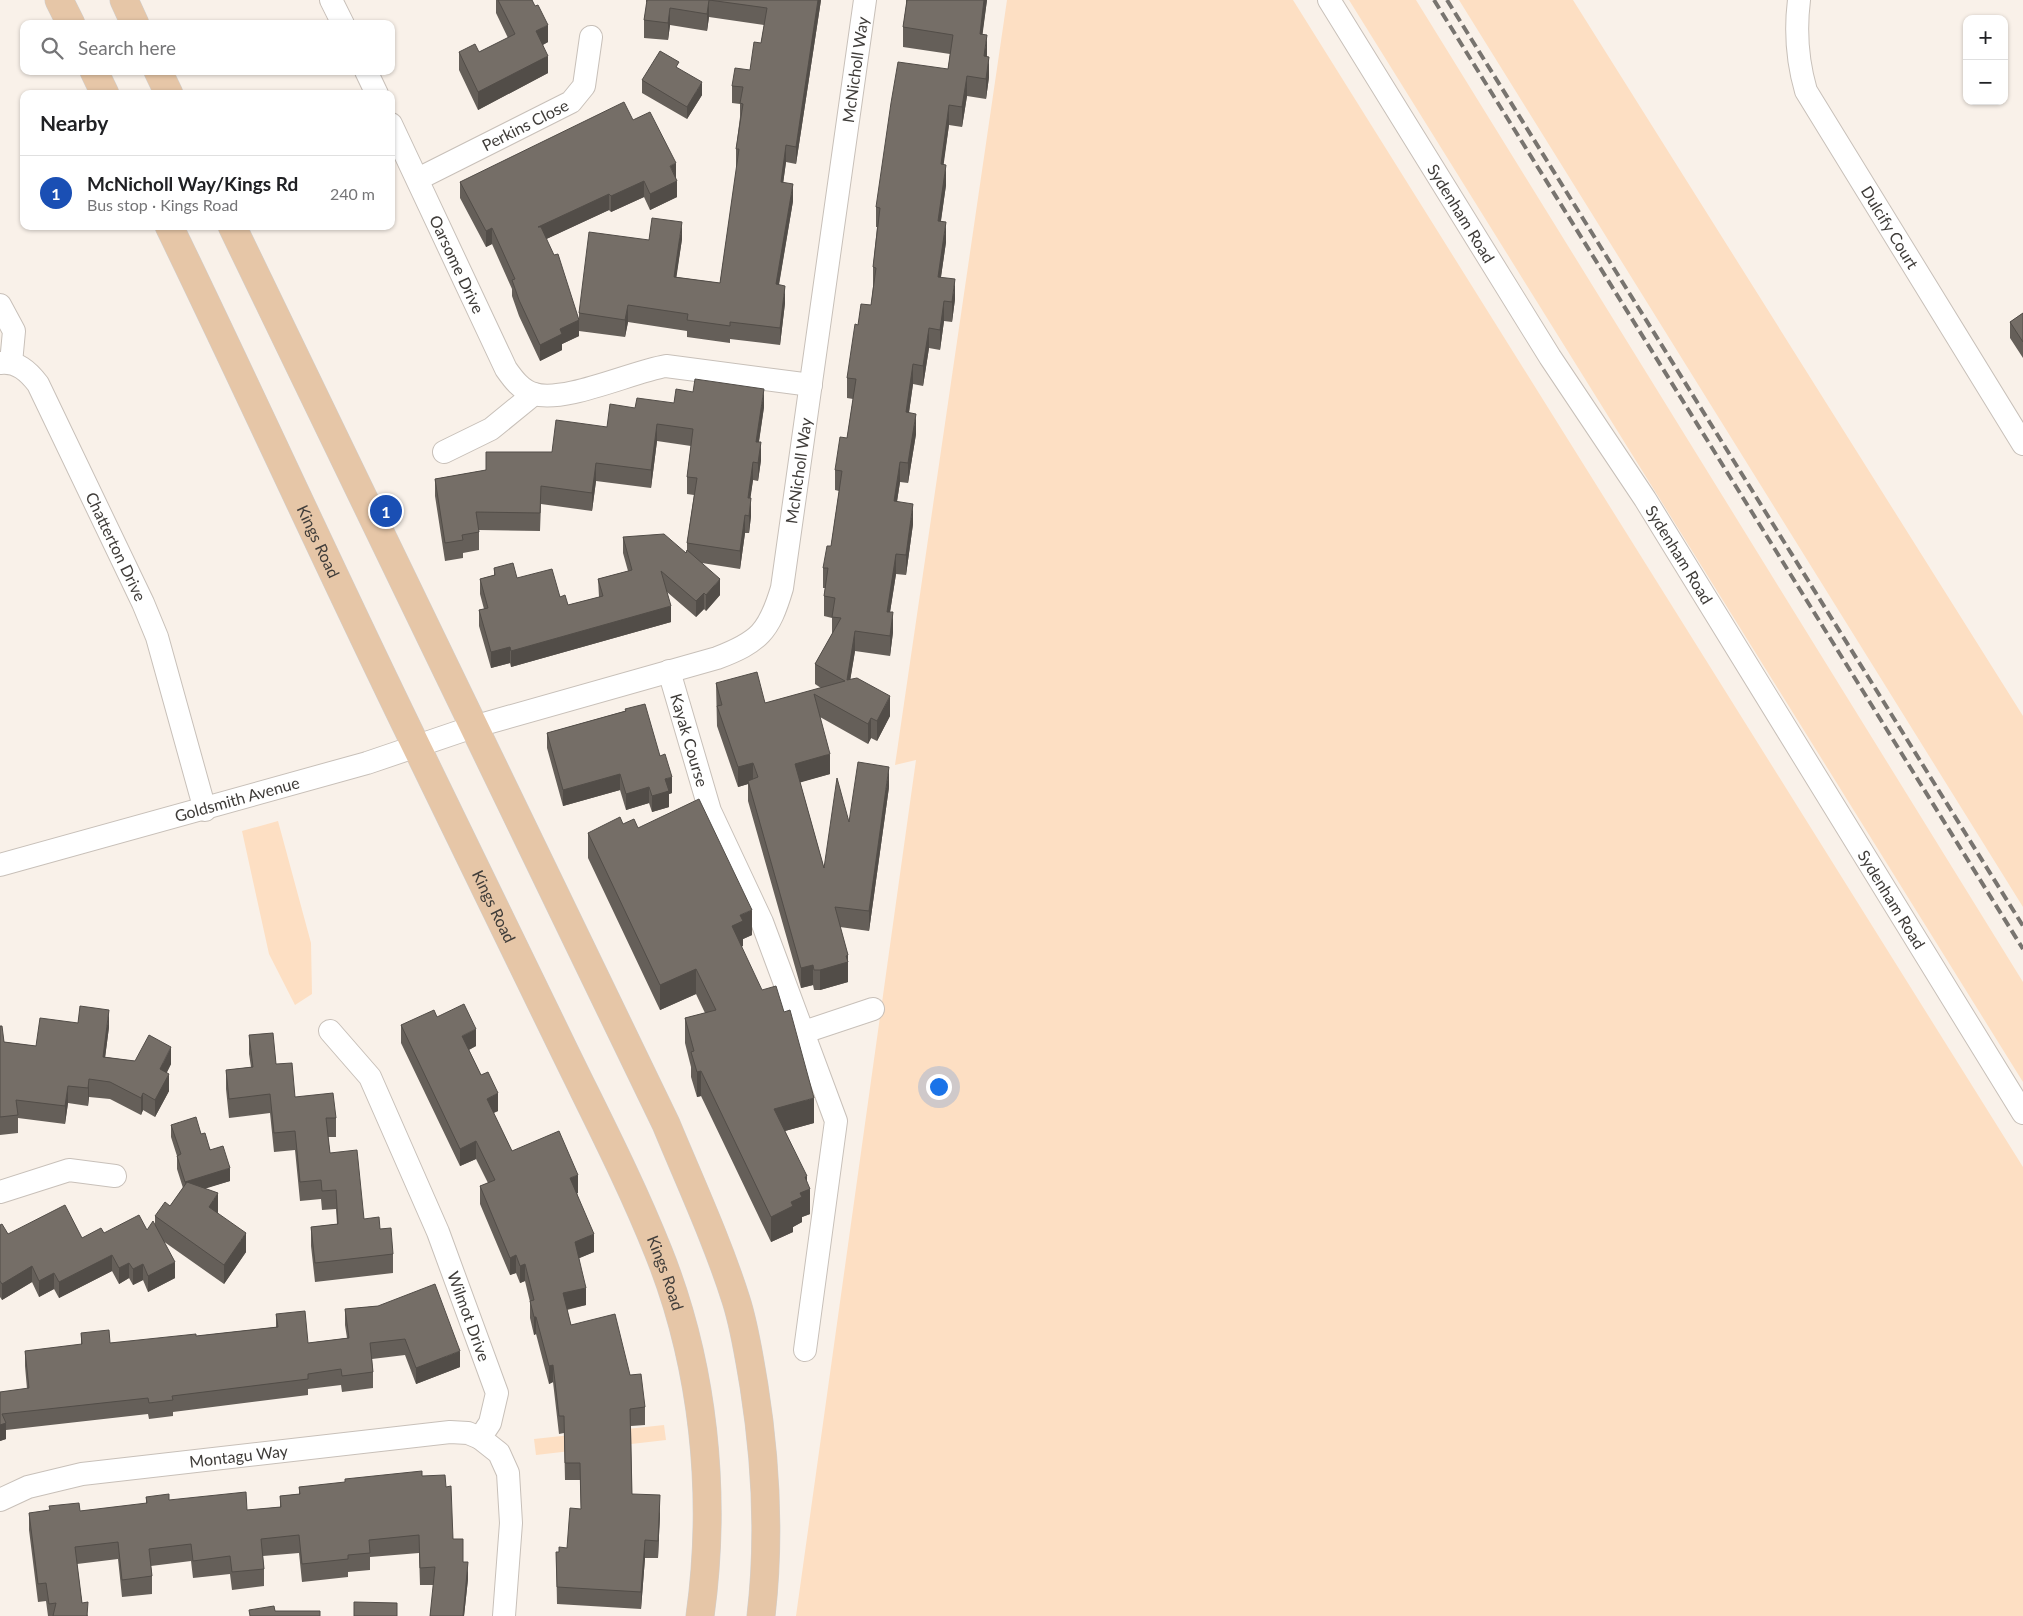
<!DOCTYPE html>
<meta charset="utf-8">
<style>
body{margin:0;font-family:Lato,sans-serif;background:#f2f2f2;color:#202124}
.controls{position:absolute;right:15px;top:15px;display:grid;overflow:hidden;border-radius:10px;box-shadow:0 1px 4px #0004}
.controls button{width:45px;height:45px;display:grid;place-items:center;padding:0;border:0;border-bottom:1px solid #e0e0e0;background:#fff;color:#202124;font:25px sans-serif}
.you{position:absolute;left:938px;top:1086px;width:18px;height:18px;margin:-12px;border:4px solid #fff;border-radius:50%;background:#1a73e8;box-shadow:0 0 0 8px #1a73e833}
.badge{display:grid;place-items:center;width:32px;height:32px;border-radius:50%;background:#5f69e1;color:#fff;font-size:16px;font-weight:700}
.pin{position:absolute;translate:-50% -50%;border:2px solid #fff;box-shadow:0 1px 5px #0006}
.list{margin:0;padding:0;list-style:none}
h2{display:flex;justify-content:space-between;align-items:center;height:65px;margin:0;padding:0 20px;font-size:21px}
h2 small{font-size:16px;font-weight:400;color:#757577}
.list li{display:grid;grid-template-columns:32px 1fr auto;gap:15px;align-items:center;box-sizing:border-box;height:75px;padding:0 20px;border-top:1px solid #e0e0e0}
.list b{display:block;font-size:19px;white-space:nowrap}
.list p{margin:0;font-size:16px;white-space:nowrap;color:#757577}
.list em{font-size:16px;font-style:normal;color:#757577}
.icon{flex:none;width:28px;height:28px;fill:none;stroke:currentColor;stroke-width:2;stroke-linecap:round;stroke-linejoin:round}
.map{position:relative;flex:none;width:2023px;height:1616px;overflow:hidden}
.search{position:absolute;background:#fff;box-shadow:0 1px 4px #0004;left:20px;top:20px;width:375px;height:55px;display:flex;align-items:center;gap:12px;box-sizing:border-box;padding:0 18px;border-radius:10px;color:#757577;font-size:19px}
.panel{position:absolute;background:#fff;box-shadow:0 1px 4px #0004;left:20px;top:90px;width:375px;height:140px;border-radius:10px}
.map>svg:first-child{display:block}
.green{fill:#fddfc3}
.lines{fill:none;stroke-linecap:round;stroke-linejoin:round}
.minor-casing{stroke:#c8c0b9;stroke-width:24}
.major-casing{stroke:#d1d0cf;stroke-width:29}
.minor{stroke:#fff;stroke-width:22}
.major{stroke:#e6c6a7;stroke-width:28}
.rail{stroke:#78746f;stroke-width:4;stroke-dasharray:10 5;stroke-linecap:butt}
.wall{fill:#655f59}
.shaded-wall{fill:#524d48}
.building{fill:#756e67;stroke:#524d48}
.labels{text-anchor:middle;stroke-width:5;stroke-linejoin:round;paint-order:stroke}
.street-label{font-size:16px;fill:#3f3c39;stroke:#fff}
</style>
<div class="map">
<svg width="2023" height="1616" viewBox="0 0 2023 1616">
<rect width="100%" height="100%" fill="#f9f1e9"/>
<!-- green -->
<path class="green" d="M1007 0H1293L2023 1167V1616H796L916 760 895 765Z
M1349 0H1416L2023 982V1082Z
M1459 0H1573L2023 716V907Z
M278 821 311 943 312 994 295 1005 269 954 242 831Z
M664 1425 666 1440 536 1455 534 1439Z"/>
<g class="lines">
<defs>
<g id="minor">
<path d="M331 0 343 24"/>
<path id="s1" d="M1329 0 1550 357 1645 499 2023 1113"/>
<path id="s2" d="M1799 0C1795 32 1797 60 1806 91L2023 444"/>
<path d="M366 71 377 94"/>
<path id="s3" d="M391 124 506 369C513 379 521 390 534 394 565 403 631 372 666 366L811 385"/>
<path id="s4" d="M418 179 571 102 584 86 591 37"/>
<path d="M0 305 14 331 11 363"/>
<path id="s5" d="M0 363C17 361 28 371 38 384L143 603 157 637 205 810"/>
<path d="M444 452 491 429 534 394"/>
<path id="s6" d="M669 671 710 811 762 922 836 1121 805 1350"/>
<path id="s7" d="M0 865 367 763 473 727 717 658C759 642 769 632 782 588L865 0"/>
<path id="s8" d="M330 1031 370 1077 438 1232 497 1393 490 1423 480 1438 499 1453 508 1473 511 1523 504 1616"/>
<path d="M804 1032 873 1009"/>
<path d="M0 1192 69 1170 115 1176"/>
<path id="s9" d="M0 1500 28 1487 82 1474 450 1432 468 1433 480 1438"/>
</g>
<g id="major">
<path d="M59 0 71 24"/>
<path d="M124 0 135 24"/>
<path d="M94 71 105 94"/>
<path d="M158 71 169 94"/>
<path id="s10" d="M169 226C255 403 336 583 423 760 469 855 515 950 562 1046 595 1114 630 1181 658 1251 704 1365 717 1495 700 1616"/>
<path d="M232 226 666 1124C690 1182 717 1240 736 1300 745 1328 749 1357 754 1386 766 1462 770 1539 761 1616"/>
</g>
</defs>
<!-- minor casing -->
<use href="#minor" class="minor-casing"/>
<!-- major casing -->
<use href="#major" class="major-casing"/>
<!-- minor -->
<use href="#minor" class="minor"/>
<!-- major -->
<use href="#major" class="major"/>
<!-- rail -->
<path class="rail" d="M1434 0 2023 949
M1447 0 2023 926"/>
</g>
<!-- wall -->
<path class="wall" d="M496 0H532L548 42 543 45 548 73 478 110 459 70V52H479L508 38 496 13Z
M646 0H821L796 164 786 162 783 183 793 201 779 285 785 303 780 345 730 339V343L687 337V331L628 322 625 337 579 331V336L562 344V350L540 361 519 316 512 296V289L492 244 486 247 460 198V182L633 120 676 177 677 197 650 210 644 197 611 212 609 210 546 239 579 320V313L649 240 682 239 676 277 720 283 737 166H736V149L740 117V104L732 103V86L750 70 761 43 764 25 709 17 707 31 670 25 668 40 644 38V20L647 2H646Z
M906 0H987L982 35 987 57 989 77 986 99 967 96 962 127 949 125 943 165 946 185 941 221 946 242 941 277 955 299 952 322 944 321 940 350 929 348 923 386 913 384 909 413 916 434 908 483 900 482 897 501 913 524 906 575 896 574 890 612 893 632 890 656 855 651 850 680 890 716 877 741 871 738 868 744 820 717 830 774 800 782 824 868 849 822 889 787 869 931 840 927 848 955V982L820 990H814L813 985 801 988 748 801V784L738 787 717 726 716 683 765 703 821 688 815 684V664L832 634V618L824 616V596L825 588H823V568L831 546 839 491 835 490V470L847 438 853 399 847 398V378L858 325 871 305 873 287V267L877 227H876V207L948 69 950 54 903 47V27L906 6Z
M642 80 702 95 687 119 642 93Z
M2023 313V358L2010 338V322Z
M674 403 764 407 759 442 761 460 758 481 753 480 750 498 751 516 749 533H745L740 569 702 563 720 595 706 611 704 609 696 617 667 592 671 622 511 667 510 663 491 668 479 626V610L484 609 480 594V579L494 575V568L560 597 568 605 599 597 598 579 628 571 623 553V537L686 553 687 550V543L694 495 687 494V477L691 446 657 441 651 488 596 481 592 511 541 504 540 531 479 530V550L463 553V558L445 561 435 496V479L486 470 552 452 607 427 635 408Z
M625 709 660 756 672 793 669 794V807L652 812 649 803 626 810 620 790 563 806 547 748V733L625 711Z
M623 824 638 828 752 935 743 939V946H741L814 1123 785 1131 807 1182 810 1214 802 1217V1222L793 1227V1232L771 1242 701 1096 697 1097 691 1077V1067L685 1043V1018L705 1013 696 994 660 1010 588 858V833Z
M437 1017 476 1046 469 1050 498 1111 493 1113 512 1151 578 1193H577L594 1252 579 1258 586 1305 567 1310 571 1325 630 1375 645 1407V1425L631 1426 632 1494 660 1513 658 1558H645L641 1609 557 1604 556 1552H559L567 1548 581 1509 580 1480H565L564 1433 559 1434 553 1382 549 1384 536 1334 534 1335 530 1318V1302L525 1281 520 1283 516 1273 510 1275 480 1204V1186L488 1183 476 1159 460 1166 401 1043V1025Z
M0 1026 4 1042 36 1046 109 1027 105 1057 135 1061 171 1064 167 1072 169 1091 155 1117 143 1110 141 1115 110 1099 89 1097 88 1106 68 1103 65 1124 18 1118V1133L0 1135Z
M249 1035 276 1064 295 1097 336 1118V1137H328L330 1153 364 1219 380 1229 393 1254V1273L315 1282 311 1246V1227L337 1224 336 1209 322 1210 321 1199 300 1201 295 1150 274 1152 270 1113 229 1118 226 1089V1070L251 1067 249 1054Z
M171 1125 201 1134 230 1181 205 1188 218 1212V1213L246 1252 224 1284 163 1241 175 1278 148 1292 143 1280 133 1285 129 1278 119 1284 112 1271 59 1298 54 1289 39 1297 32 1282 2 1300 0 1297V1225L8 1234 82 1238 104 1233 147 1230 155 1225V1216L170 1206 183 1188 177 1169V1156L171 1137Z
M378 1306 460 1367 416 1384 405 1355 372 1359 373 1372V1388L342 1392 341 1385 308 1389V1395L173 1412V1416L149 1419 148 1414 6 1430V1439L0 1441V1392L27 1389 25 1366V1351L81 1345V1333L110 1343 196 1336 276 1327V1314L308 1343 347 1338 345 1325V1309Z
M422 1476 446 1487 453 1539 463 1562 468 1579 464 1616H430L434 1585H420L419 1553 370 1557V1570L348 1572V1577L302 1582 299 1553 263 1556 264 1569V1586L232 1590 230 1574 193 1578 191 1561 151 1566 152 1576V1594L122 1597 118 1559 77 1564 82 1603 88 1616H48L46 1601 38 1602 29 1530V1513L80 1511 146 1504V1497L247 1510 280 1507V1496L299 1494V1487Z"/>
<!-- shaded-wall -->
<path class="shaded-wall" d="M709 0V17L707 31V14Z
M818 0H821L796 164V147Z
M984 0H987L980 54V34Z
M670 8V25L668 40V23Z
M548 25V42L536 48V31Z
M987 35V55L984 76V56Z
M548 56V73L478 110V92Z
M989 57V77L986 99V79Z
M967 76V96L962 127V107Z
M702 82V95L687 119V107Z
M949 105V125L941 184V164Z
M786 145V162L781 199V182Z
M676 163V179L670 166Z
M946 165V185L938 240V221Z
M644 181V197L611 212V196Z
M677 181V197L650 210V194Z
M793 184V201L776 301V284Z
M609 194V210L538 243V227Z
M682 222V239L674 294V277Z
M946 222V242L938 297V277Z
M492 228V244L486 247V231Z
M955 279V299L952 322V302Z
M785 286V303L780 345V328Z
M944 301V321L940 350V330Z
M628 305V322L625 337V320Z
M579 320V336L562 344V350L540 361V345L560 329Z
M929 328V348L923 386V366Z
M913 364V384L906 432V412Z
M764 389V407L756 460V442Z
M916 414V434L908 483V463Z
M657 424V441L651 488V470Z
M761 442V460L758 481V463Z
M753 462V480L748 516V498Z
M900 462V482L894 521V501Z
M596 463V481L592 511V493Z
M751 498V516L749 533V516Z
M913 504V524L906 575V555Z
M745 515V533L740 569V551Z
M896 554V574L887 631V612Z
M720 579V595L706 611V595Z
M704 593V609L696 617V601Z
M671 606V622L511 667V651Z
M893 612V632L890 656V636Z
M855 631V651L847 700V680Z
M510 647V663L491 668V652Z
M890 696V716L877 741V721Z
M871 718V738L868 744V724Z
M830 754V774L795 784V764Z
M753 763V783L748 781V784L738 787V767Z
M889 767V787L869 931V911Z
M620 774V790L563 806V790Z
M672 777V793L669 794V807L652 812V796L665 779Z
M649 787V803L626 810V794Z
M752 910V935L743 939V946L732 951V926L740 915Z
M848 955V982L820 990V970Z
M813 965V985L801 988V968Z
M696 969V994L660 1010V985Z
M109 1010V1027L103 1074V1057Z
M476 1029V1046L462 1053V1036Z
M171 1047V1064L160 1086V1069Z
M701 1071V1096L697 1097V1072Z
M169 1074V1091L155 1117V1100Z
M89 1079V1097L88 1106V1088Z
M68 1086V1103L65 1124V1106Z
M143 1093V1110L141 1115V1098Z
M498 1093V1111L487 1116V1099Z
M814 1098V1123L774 1134V1109Z
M476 1141V1159L460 1166V1149Z
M230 1168V1181L185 1195V1182Z
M578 1175V1193L570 1196V1178Z
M807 1176V1190L810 1189V1214L802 1217V1222L793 1227V1232L771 1242V1217L791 1202 800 1193 805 1177Z
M218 1193V1212L209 1226V1207Z
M246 1233V1252L224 1284V1265Z
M594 1234V1252L575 1260V1242Z
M112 1255V1271L59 1298V1282Z
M516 1255V1273L510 1275V1258Z
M175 1262V1278L148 1292V1276Z
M129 1263V1278L119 1284V1268Z
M143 1264V1280L133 1285V1269Z
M525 1264V1281L520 1283V1266Z
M32 1266V1282L2 1300V1284Z
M54 1273V1289L39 1297V1281Z
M586 1288V1305L563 1310V1293Z
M534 1317H536V1334L534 1335Z
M460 1351V1367L416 1384V1368Z
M553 1365V1382L549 1384V1366Z
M6 1423V1439L0 1441V1425Z
M660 1495V1513L658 1558V1541Z
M645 1540V1558L641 1609V1592Z
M468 1562V1579L464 1616H463Z"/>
<!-- building -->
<path class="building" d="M498 0H532L535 6 538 5 548 25 536 31 548 56 478 92 459 52 475 44 479 52 515 34Z
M647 0H709L707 14 670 8 668 23 644 20Z
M709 0H818L796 147 786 145 781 182 793 184 776 284 785 286 780 328 730 322V326L687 320 688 314 628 305 625 320 579 313 589 232 649 240 652 218 682 222 674 277 720 283 739 149H736L743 104 740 103 743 87 732 86 735 68 750 70 754 42 761 43 767 8Z
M907 0H984L980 34 987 35 984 56 989 57 986 79 967 76 962 107 949 105 941 164 946 165 938 221 946 222 938 277 955 279 952 302 944 301 940 330 929 328 923 366 913 364 906 412 916 414 908 463 900 462 894 501 913 504 906 555 896 554 887 612H893L890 636 855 631 847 680 857 678 890 696 877 721 871 718 868 724 814 694 830 754 795 764 824 868 837 778 849 822 858 762 889 767 869 911 835 907 848 955 846 956 848 962 820 970H814L813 965 801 968 748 781 758 777 753 763 738 767 717 706 722 705 716 683 757 672 765 703 845 681 815 664 841 618 832 617 835 598 824 596 828 568H823L827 546H831L842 471 835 470 840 437 847 438 856 379 847 378 855 324 858 325 861 304 871 305 876 268 873 267 880 208 876 207 891 103 898 62 948 69 953 35 903 27Z
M660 51 679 62 676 67 702 82 687 107 642 80Z
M624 102 633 120 650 112 676 163 670 166 677 181 650 194 644 181 611 196 609 194 538 227H541L554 255 558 254 579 320 560 329 562 334 540 345 519 300 512 280 515 279 492 228 486 231 460 182Z
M2023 313V342L2010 322Z
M695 379 764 389 756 442H761L758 463 753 462 748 498H751L749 516 745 515 740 551 687 543 697 478 687 477 693 429 657 424 651 470 596 463 592 493 541 486 540 513 476 512 479 532 462 535 463 540 445 543 435 479 486 470V452H552L556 420 607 427 610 404 635 408 637 398 674 403 676 389 693 392Z
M664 534 686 553 687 550 720 579 706 595 704 593 696 601 661 571 671 606 511 651 510 647 491 652 479 610 488 608 480 579 495 575 494 568 513 563 517 578 552 569 560 597 565 595 568 605 603 596 598 579 632 570 623 537Z
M645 704 660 756 665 754 672 777 665 779 669 791 652 796 649 787 626 794 620 774 563 790 547 733 626 711 625 709Z
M699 799 752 910 740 915 743 921 732 926 762 990 776 986 784 1012 790 1010 814 1098 774 1109 807 1176 805 1177 810 1189 800 1193 802 1197 791 1202 793 1206 771 1217 701 1071 697 1072 691 1052 694 1051 685 1018 716 1010 696 969 660 985 588 833 620 817 623 824 634 819 638 828Z
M464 1004 476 1029 462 1036 481 1075 488 1072 498 1093 487 1099 512 1151 559 1131 578 1175 570 1178 594 1234 575 1242 586 1288 563 1293 571 1325 615 1314 630 1375 641 1374 645 1407 630 1409 632 1494 660 1495 658 1541 645 1540 641 1592 557 1587 556 1552H559V1547L567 1548 570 1508 581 1509 580 1463H565L564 1416H559L553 1365 549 1366 536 1317H534L530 1301 534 1300 525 1264 520 1266 516 1255 510 1258 480 1186 495 1180 476 1141 460 1149 401 1025 434 1010 437 1017Z
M80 1006 109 1010 103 1057 135 1061 149 1035 171 1047 160 1069 169 1074 155 1100 143 1093 141 1098 110 1082 89 1079 88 1088 68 1086 65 1106 16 1100 18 1115 0 1117V1026H2L4 1042 36 1046 40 1018 78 1023Z
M273 1033 276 1064 292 1063 295 1097 333 1093 336 1118H326L330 1153 357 1150 364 1219 379 1217 380 1229 391 1228 393 1254 315 1263 311 1227 338 1224 336 1190 322 1191 321 1180 300 1182 295 1131 274 1133 270 1094 229 1099 226 1070 253 1067 249 1035Z
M196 1117 201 1134 205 1133 210 1150 223 1146 230 1168 185 1182 177 1156 181 1154 171 1125Z
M187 1182 218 1193 209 1207 246 1233 224 1265 155 1216 165 1202 170 1206Z
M65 1205 82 1238 101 1228 104 1233 139 1215 147 1230 153 1221 175 1262 148 1276 143 1264 133 1269 129 1263 119 1268 112 1255 59 1282 54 1273 39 1281 32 1266 2 1284 0 1281V1225L2 1224 8 1234Z
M435 1284 460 1351 416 1368 405 1339 370 1343 373 1372 342 1376 341 1369 308 1374V1379L172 1396 173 1400 149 1403 148 1398 2 1414 6 1423 0 1425V1392L29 1388 25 1351 82 1344 81 1333 109 1330 110 1343 196 1334V1336L278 1327 276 1314 305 1311 308 1343 349 1338 345 1309 378 1306Z
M422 1471V1476L445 1475 446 1487 451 1486 453 1539H463V1562H468L463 1616H430L435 1567 420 1568 419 1535 369 1540 370 1553 348 1555V1559L302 1564 299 1535 261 1539 264 1569 232 1572 230 1556 193 1561 191 1544 149 1549 152 1576 122 1580 118 1542 75 1547 82 1603 88 1602 87 1616H53L56 1603 49 1604 46 1583 38 1584 29 1513 50 1510 49 1506 79 1503 80 1511 147 1503 146 1497 169 1494V1500L246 1492 247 1510 281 1507 280 1496 300 1494 299 1487 345 1482V1479Z
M354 1602 397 1603V1616H354Z
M274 1606 275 1611H320V1616H250L249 1610Z"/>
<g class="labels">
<!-- street labels -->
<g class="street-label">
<text dy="6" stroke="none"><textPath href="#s7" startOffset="1371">McNicholl Way</textPath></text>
<text dy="6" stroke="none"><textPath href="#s4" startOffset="120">Perkins Close</textPath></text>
<text dy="6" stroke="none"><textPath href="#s1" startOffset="251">Sydenham Road</textPath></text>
<text dy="6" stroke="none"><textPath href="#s2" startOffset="252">Dulcify Court</textPath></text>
<text dy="6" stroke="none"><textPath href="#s3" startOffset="155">Oarsome Drive</textPath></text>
<text dy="6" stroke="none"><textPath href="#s7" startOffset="966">McNicholl Way</textPath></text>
<text dy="6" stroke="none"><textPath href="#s10" startOffset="349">Kings Road</textPath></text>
<text dy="6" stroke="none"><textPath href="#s5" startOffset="226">Chatterton Drive</textPath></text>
<text dy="6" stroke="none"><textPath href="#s1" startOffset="656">Sydenham Road</textPath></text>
<text dy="6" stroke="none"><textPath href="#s6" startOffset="72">Kayak Course</textPath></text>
<text dy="6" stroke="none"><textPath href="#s7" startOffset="246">Goldsmith Avenue</textPath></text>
<text dy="6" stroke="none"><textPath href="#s1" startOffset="1061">Sydenham Road</textPath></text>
<text dy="6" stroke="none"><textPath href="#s10" startOffset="754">Kings Road</textPath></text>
<text dy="6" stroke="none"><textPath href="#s10" startOffset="1159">Kings Road</textPath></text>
<text dy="6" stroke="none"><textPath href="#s8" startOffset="320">Wilmot Drive</textPath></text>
<text dy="6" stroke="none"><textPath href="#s9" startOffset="244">Montagu Way</textPath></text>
</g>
</g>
</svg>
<div class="controls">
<button>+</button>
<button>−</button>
</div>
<div class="you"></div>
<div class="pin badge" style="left:386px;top:511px;background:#1a4fb4">1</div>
<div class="search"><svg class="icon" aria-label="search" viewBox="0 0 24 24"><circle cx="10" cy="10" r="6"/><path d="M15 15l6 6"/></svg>Search here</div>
<section class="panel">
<h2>Nearby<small></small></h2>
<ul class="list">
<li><span class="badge" style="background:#1a4fb4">1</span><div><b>McNicholl Way/Kings Rd</b><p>Bus stop · Kings Road</p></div><em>240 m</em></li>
</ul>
</section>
</div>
